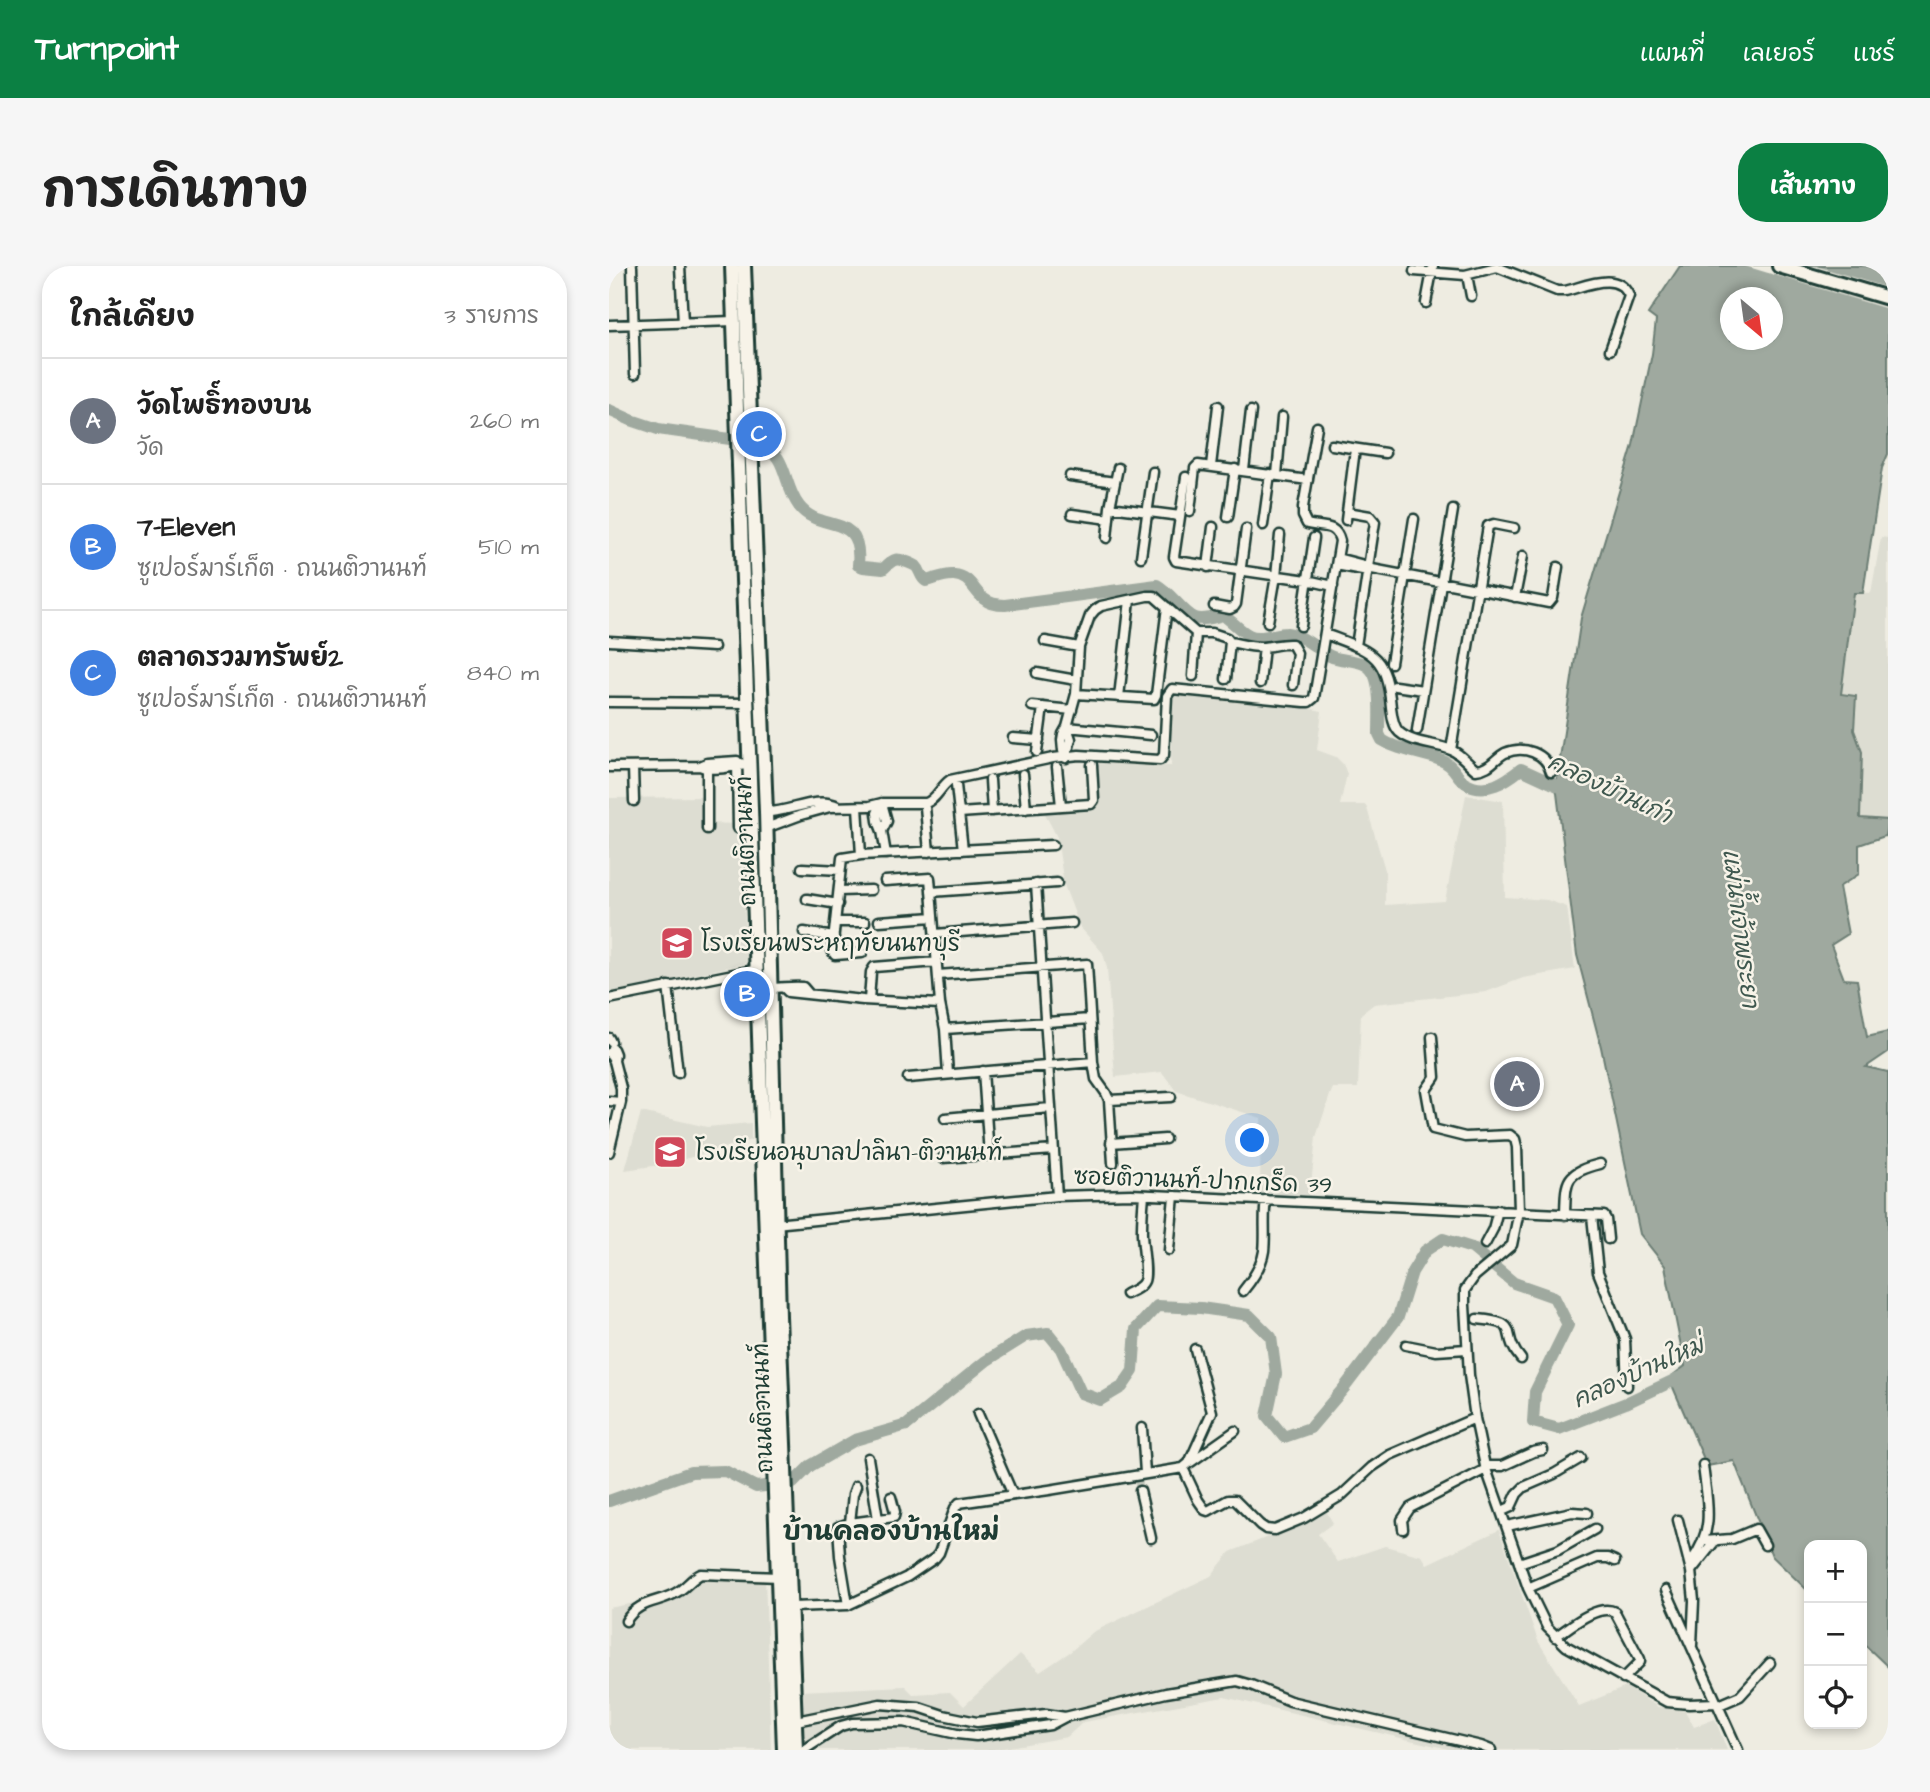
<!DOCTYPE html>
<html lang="th">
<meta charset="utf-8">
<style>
body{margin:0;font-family:"Architects Daughter","Playpen Sans Thai",sans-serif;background:#f6f6f6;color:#222}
.controls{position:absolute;right:21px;bottom:21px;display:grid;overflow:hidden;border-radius:14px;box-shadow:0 4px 10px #0003}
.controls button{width:63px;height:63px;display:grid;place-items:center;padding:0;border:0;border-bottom:2px solid #e0e0e0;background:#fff;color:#222;font:35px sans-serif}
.compass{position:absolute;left:1111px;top:21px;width:63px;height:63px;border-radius:50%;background:#fff;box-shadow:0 4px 10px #0003;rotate:151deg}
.you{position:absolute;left:644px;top:875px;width:24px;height:24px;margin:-18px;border:5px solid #fff;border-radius:50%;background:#1a73e8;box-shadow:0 0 0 10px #1a73e833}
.badge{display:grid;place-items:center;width:46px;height:46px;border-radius:50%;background:#0b8043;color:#fff;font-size:23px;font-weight:700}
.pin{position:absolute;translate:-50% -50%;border:4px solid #fff;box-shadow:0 2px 7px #0006}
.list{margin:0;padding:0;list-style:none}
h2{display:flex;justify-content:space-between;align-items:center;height:91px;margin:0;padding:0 28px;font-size:30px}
h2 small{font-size:23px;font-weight:400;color:#767676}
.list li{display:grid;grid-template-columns:46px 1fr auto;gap:21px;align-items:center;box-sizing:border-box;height:126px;padding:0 28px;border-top:2px solid #e0e0e0}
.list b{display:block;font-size:26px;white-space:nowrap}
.list p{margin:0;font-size:23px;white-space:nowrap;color:#767676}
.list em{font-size:23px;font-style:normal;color:#767676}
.icon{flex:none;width:38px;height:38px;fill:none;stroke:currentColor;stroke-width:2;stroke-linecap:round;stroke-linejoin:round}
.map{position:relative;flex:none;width:1279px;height:1484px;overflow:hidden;border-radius:28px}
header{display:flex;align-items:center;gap:42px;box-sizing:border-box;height:98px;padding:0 35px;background:#0b8043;color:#fff}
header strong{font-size:33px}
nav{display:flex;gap:38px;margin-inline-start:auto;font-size:24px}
.intro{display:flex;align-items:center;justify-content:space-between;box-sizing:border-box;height:168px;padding:0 42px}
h1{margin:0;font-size:49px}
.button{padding:18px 32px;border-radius:28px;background:#0b8043;color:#fff;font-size:24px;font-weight:700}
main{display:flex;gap:42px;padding:0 42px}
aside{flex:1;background:#fff;border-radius:28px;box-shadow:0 4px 10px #0003}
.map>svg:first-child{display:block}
.built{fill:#ddddd2}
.water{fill:#9fa99f;stroke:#6c7e74;stroke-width:2;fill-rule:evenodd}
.pier{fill:#eeece1}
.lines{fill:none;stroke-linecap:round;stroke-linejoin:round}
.river{stroke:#9fa99f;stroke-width:12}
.street-tunnel{stroke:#c5c9be;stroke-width:8;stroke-dasharray:8 4;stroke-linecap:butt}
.street-casing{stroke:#1f3d34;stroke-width:13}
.primary-casing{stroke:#1f3d34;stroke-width:18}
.street{stroke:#f7f3e8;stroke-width:8}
.primary{stroke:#f7f3e8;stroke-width:12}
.labels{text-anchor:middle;stroke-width:5;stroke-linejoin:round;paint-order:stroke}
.street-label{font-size:23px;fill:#1f3d34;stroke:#f7f3e8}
.poi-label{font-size:23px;fill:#1f3d34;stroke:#f7f3e8;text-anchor:start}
.water-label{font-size:24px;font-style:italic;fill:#3f584f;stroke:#f7f3e8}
.quarter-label{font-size:26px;font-weight:bold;fill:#1f3d34;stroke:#f7f3e8}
</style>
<header>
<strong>Turnpoint</strong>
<nav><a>แผนที่</a><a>เลเยอร์</a><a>แชร์</a></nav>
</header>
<div class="intro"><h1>การเดินทาง</h1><a class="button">เส้นทาง</a></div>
<main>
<aside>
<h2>ใกล้เคียง<small>3 รายการ</small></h2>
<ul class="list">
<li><span class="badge" style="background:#6b7280">A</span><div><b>วัดโพธิ์ทองบน</b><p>วัด</p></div><em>260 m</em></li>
<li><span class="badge" style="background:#3f7fe0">B</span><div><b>7-Eleven</b><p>ซูเปอร์มาร์เก็ต · ถนนติวานนท์</p></div><em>510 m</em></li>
<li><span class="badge" style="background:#3f7fe0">C</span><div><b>ตลาดรวมทรัพย์2</b><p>ซูเปอร์มาร์เก็ต · ถนนติวานนท์</p></div><em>840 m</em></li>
</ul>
</aside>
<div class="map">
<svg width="1279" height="1484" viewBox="0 0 1279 1484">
<rect width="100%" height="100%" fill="#eeece1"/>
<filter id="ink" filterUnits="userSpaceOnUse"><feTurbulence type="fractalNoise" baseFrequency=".0143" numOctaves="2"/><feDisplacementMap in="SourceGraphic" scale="14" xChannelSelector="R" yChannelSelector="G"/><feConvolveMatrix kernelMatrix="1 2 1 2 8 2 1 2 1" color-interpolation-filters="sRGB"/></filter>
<g filter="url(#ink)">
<!-- built -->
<path class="built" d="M1272 271 1279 272V554L1251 553 1253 486 1245 464 1247 431 1232 428 1245 326 1262 327Z
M564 425 660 434 713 445 708 484 727 491 734 498 738 508 731 539H757L776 604V639L836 635 857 529 894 535 896 631 938 634 958 641 966 703 914 712 877 726 765 738 752 748 749 822H724L721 829 707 871 701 929 651 927 652 852 567 825 553 806 506 811 498 702 494 687 471 661 455 619 448 571 434 544 490 539 489 497 562 500Z
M94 531V557L131 558 138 697 0 727V532Z
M32 846 98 861 142 857V874L58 898 16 904Z
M716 1243 724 1257 709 1268 729 1296 776 1280 813 1290 818 1298 890 1264 929 1375 970 1440 1017 1421 1049 1441 1076 1445 1085 1461 1106 1453 1118 1484H844L615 1431 474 1456 458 1471 383 1484H193L192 1425 296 1420 304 1428 341 1426 355 1440 411 1388 431 1406 461 1386 484 1366 602 1310 621 1286 699 1255Z
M104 1303 156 1311 162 1484H0V1342L46 1333 59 1323 70 1320 79 1307Z"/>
<!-- water -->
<path class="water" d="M1071 0H1279V188L1273 202 1254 327H1245L1232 428 1247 430 1245 464 1253 486 1251 552 1279 554 1276 570 1250 579V608L1230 621 1239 668 1222 679 1235 713 1248 714 1258 771 1279 766V786L1257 801 1279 806V1401L1253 1376V1279H1200V1326L1163 1290 1125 1195 1098 1200 1060 1112 1076 1100 1056 1000 1031 968 992 781 968 689 947 519 972 352 1024 179 1043 88 1047 54 1039 48ZM1122 32H1164V74H1122Z"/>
<!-- pier -->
<path class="pier" d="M1136 0H1207L1279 22V43Z"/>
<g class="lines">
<!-- river -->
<path class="river" d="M0 144 22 154 49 163 150 177C180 189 173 218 190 240 211 268 254 244 249 299L254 301 274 303C282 296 285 291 295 295 298 296 304 298 307 300 312 305 311 311 317 315 326 313 336 308 345 309 361 310 364 324 375 333 381 338 388 339 396 339L548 319C561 326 575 348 586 352 594 355 606 351 614 349 623 355 631 365 640 369 651 375 666 367 678 367 694 369 708 383 721 390 736 397 756 391 765 408 772 423 770 451 770 468L773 474C790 485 810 486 829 493 847 499 846 511 857 517 877 529 897 515 912 503L962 526
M0 1235 82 1206 116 1205 147 1221 184 1217 201 1200 246 1174 298 1159 377 1095 417 1070 439 1067 452 1083 472 1127 491 1134 513 1121 524 1105 527 1063 548 1040 592 1042 640 1049 662 1071 667 1108 658 1150 675 1171 701 1162 735 1122 789 1051 803 1006 816 985 834 973 863 982 905 1017 945 1031 959 1059 926 1126 924 1156 950 1163 1017 1137 1076 1109"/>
<!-- street-tunnel -->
<path class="street-tunnel" d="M529 1212 531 1225"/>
<defs>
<path id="street" d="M23 0 26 108
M71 0 74 57
M805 5 856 9 888 1 948 25H956C977 20 1009 4 1020 30L1001 84
M858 9 862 30
M817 37 824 0
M0 59 125 55
M723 179 776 187
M602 200 609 140
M635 204 642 145
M668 209 673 151
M461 210 506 216
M577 211 565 291 567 295 698 314 724 320
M501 241 571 250
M581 245 586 202 589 199 699 214
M738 246 761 250 766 256 747 380
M463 248 500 253
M619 251 626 203
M737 254 746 183
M654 259 661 208
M498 272 501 241 509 202
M532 291 544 206
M728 292 759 300
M727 299 759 305 763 303 940 337 944 332 949 301
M599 301 604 261
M906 331 914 290
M605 340 621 343 625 341 627 338 637 263
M659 356 667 310 671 269
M692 360 705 272
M716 368C763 386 777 387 782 441 783 449 784 460 790 466 804 478 826 477 842 484 851 487 859 498 867 504 881 503 885 493 896 487 915 479 937 487 942 506
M0 375 105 381
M436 375 470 381
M782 397 805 253
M428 407 467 414
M584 410 587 367
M617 413 621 376
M651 417 655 381
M786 420 814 424
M467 428 545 433 547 429 558 341
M510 431 521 334
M0 436 139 437
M423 440 463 444
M458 461 542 469
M808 464 844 244
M404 472 430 474
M842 484 879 260 885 258 905 262
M428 486 434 441
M457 492 454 485 453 474 454 468 458 461 467 428 470 381 481 350 486 344 492 340 538 330H545L587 367H603L618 372 621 376C632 378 641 381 652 381 662 381 672 377 683 378L688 387 684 419
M457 492 462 473 458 461
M128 495 129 562
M91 500 98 497 128 495 132 497
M0 501 91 500C107 507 125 499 141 499
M24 501 25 535
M448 501 452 540
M98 503V563
M414 508 417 543
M381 514 383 545
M347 519 354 584
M273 537 268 547 269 555 273 565 277 588
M273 537 278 555 273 565
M249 541 252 589
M316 541 320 586
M157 546C181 547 206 529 229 540
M350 547 482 538 485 534 483 499
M157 562 192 549 221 541 261 540 273 537H317C328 533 331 521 341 514L444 492 470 489 551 494 555 489 558 430 563 423 695 436H700L705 432 731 275C727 257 713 262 698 258L694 250V241L708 161
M193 602 231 604
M276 615 321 612 331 738 336 763 339 808
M427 618 448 930
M230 625 262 624
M322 626 448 617
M198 633 229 638
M270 655 324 651
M227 656H256
M195 666 225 671
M326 668 463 657
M253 687 226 689 223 685 233 592 252 589 444 579
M329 709 478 698 484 796 487 813 497 827 500 834 504 897
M59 720 69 807
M162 722C173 722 183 720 194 721L200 728
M175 722 179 726 254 734 331 738
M0 733 149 703
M260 734 262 706 265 701 328 696
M336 763 481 753
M823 771 826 811 817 824 824 863 856 871 901 869 906 873 908 881 910 945 903 979 866 1010 856 1024V1039L860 1109 866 1152 876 1200 919 1322 938 1361 957 1380 1058 1436 1080 1438 1109 1437
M0 772 2 776
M0 787 5 795 6 788 4 783
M374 805 380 889
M299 812 484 796
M500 834 562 831
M0 835 12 836
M336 852 441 842
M502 877 556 873
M0 886 12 836V822L5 795
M334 892 445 884
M956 949C957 915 955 907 991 898
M983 950 989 1006 1016 1073 1018 1120
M166 958 448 930 522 928 995 950 997 953 999 973
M876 978 884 963 889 944
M560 984 565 930
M634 1025C643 1014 653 1000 655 985 657 968 654 951 657 934
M517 1028C523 1025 532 1022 535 1015 539 1005 532 976 533 963 533 952 534 940 535 929
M868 1053C916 1057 889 1066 912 1093
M797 1079 827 1085 858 1083
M369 1148 404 1229
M533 1162 536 1207
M259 1192 269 1253
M582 1196 626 1165
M876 1200H893L924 1186 934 1184
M574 1202 580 1197 603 1146 586 1083
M531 1225 542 1272
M893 1245 902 1241 908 1228 915 1221 945 1208 972 1192
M1069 1254 1082 1305 1085 1335 1083 1379
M241 1257 285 1251 286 1246 282 1231
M898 1260 963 1246 978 1247
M794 1263 793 1254 801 1242 877 1203
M1095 1275 1123 1273 1147 1263 1156 1279
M1082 1296C1107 1261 1098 1238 1094 1199
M910 1297 949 1284 986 1263
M1082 1305 1106 1275
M919 1322 988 1292H999L1006 1295
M1057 1324 1129 1484
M239 1339 231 1290 229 1261 241 1257 244 1228 247 1220
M183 1341 239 1339 298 1311 326 1292 330 1287 346 1242 350 1237 440 1224 574 1202 589 1234 596 1244 599 1245 619 1234H626L651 1259 657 1263 666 1264 695 1252 733 1229 763 1201 781 1189 866 1152
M17 1355C31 1332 51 1338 70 1325 78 1320 83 1312 92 1308L169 1311
M946 1371C961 1361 989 1337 1006 1346L1031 1393V1396L1014 1413
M1110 1439 1131 1430 1161 1397
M187 1455 271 1438 310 1441 334 1449 368 1456 437 1448 456 1451
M195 1484 232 1460 243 1457 294 1456 348 1468 367 1470 441 1459 456 1451 557 1427 628 1415 642 1419 681 1435 872 1480 882 1484"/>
<path id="primary" d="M123 0 175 1484
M135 0 157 546 170 1050 187 1484
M1170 0 1279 32"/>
</defs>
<!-- street casing -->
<use href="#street" class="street-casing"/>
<!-- primary casing -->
<use href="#primary" class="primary-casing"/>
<!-- street -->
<use href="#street" class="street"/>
<!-- primary -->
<use href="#primary" class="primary"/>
</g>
</g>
<!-- icons -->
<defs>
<symbol id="school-square" viewBox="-11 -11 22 22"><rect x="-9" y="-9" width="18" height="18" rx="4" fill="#d1495b" stroke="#f7f3e8"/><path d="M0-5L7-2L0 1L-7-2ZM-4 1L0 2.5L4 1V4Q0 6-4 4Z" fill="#fff"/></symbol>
</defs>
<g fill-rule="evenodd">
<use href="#school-square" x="49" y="658" width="38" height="38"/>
<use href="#school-square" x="42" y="867" width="38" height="38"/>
</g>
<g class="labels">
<!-- street labels -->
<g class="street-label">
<text transform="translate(136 575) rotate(-92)" y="8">ถนนติวานนท์</text>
<text transform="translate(594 914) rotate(2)" y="8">ซอยติวานนท์-ปากเกร็ด 39</text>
<text transform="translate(153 1142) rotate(-92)" y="8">ถนนติวานนท์</text>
</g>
<!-- poi labels -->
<g class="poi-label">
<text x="92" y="685">โรงเรียนพระหฤทัยนนทบุรี</text>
<text x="86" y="894">โรงเรียนอนุบาลปาลินา-ติวานนท์</text>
</g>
<!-- water labels -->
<g class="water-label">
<text transform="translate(1001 522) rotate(25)" y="8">คลองบ้านเก่า</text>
<text transform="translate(1132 662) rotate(83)" y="8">แม่น้ำเจ้าพระยา</text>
<text transform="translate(1029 1106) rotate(-24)" y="8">คลองบ้านใหม่</text>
</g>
<!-- quarter labels -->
<g class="quarter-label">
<text x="282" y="1274">บ้านคลองบ้านใหม่</text>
</g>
</g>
</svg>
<div class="controls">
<button>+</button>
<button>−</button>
<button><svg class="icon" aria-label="locate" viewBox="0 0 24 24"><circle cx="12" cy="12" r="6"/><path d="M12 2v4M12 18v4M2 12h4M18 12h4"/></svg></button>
</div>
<svg class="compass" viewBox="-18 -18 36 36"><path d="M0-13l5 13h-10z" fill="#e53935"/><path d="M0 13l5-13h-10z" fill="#767676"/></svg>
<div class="you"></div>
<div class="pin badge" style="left:908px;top:818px;background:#6b7280">A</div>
<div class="pin badge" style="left:138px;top:728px;background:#3f7fe0">B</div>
<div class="pin badge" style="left:150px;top:168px;background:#3f7fe0">C</div>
</div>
</main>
